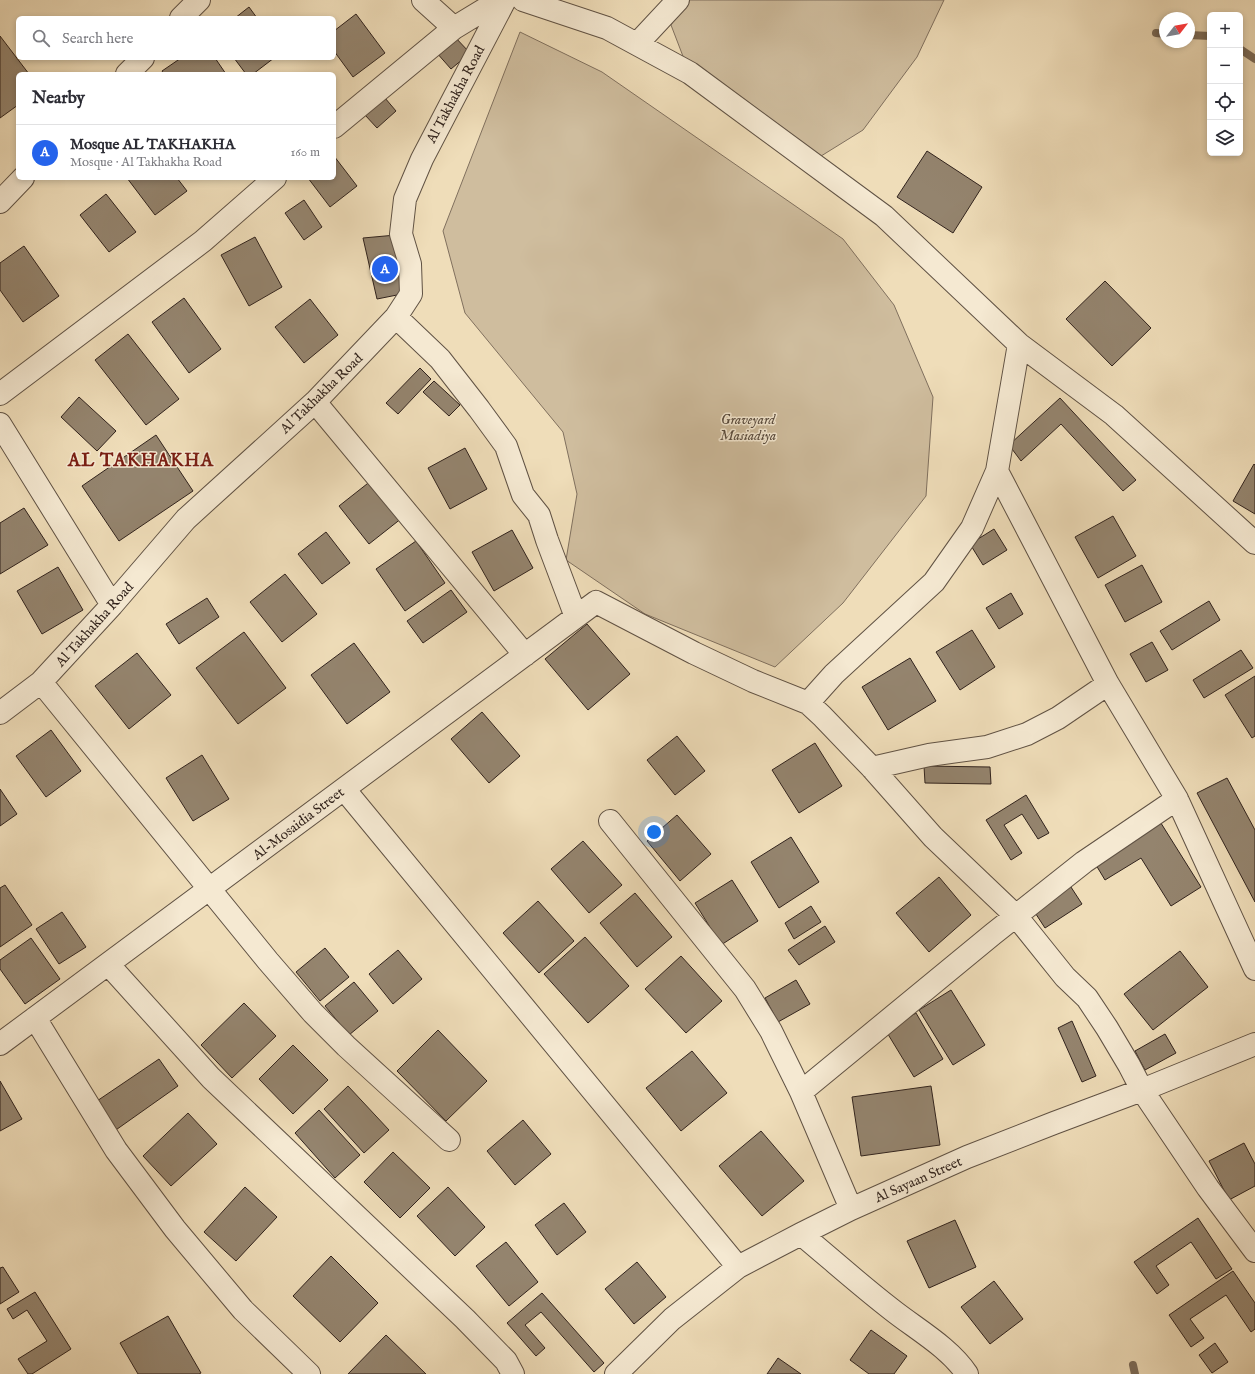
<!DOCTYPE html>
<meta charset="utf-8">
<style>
body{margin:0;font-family:"IM FELL English",serif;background:#f2f2f3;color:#2b2b33}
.controls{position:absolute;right:12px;top:12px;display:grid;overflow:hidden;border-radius:6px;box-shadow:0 2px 6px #0003}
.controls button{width:36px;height:36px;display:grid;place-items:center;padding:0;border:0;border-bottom:1px solid #e1e1e2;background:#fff;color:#2b2b33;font:20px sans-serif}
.compass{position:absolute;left:1159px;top:12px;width:36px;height:36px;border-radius:50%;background:#fff;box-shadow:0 2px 6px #0003;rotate:59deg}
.you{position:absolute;left:654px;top:832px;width:14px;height:14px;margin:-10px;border:3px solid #fff;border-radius:50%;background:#1a73e8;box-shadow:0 0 0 6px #1a73e833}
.badge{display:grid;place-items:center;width:26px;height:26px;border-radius:50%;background:#2563eb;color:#fff;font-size:13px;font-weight:700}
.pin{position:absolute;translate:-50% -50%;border:2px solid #fff;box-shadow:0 1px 4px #0006}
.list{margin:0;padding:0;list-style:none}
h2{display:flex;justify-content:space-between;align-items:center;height:52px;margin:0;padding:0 16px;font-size:17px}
h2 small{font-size:13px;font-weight:400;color:#7c7c81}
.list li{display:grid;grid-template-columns:26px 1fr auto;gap:12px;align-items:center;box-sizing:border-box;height:56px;padding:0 16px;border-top:1px solid #e1e1e2}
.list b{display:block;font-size:15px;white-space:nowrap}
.list p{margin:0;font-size:13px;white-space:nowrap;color:#7c7c81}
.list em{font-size:13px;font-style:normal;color:#7c7c81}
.icon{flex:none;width:22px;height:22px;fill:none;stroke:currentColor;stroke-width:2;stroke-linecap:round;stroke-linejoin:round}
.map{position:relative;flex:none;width:1255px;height:1374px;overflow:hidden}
.search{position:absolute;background:#fff;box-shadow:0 2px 6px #0003;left:16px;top:16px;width:320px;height:44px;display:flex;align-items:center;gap:10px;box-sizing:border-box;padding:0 14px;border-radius:6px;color:#7c7c81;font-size:15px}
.panel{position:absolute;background:#fff;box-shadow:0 2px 6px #0003;left:16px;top:72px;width:320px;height:108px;border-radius:6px}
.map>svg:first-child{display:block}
.green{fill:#cfbd9e;stroke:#80705e}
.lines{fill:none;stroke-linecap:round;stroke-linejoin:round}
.stream{stroke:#7c6d5b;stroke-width:8}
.building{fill:#94846e;stroke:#31231d}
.street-casing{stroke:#605244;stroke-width:24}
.street{stroke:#f5e9d2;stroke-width:22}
.labels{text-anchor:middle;stroke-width:3;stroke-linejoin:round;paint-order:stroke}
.street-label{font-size:14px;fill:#31231d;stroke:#f5e9d2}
.park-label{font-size:14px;font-style:italic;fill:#584a3d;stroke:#f5e9d2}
.district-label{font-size:18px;font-weight:bold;letter-spacing:1px;fill:#7a1f14;stroke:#f5e9d2}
</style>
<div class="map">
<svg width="1255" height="1374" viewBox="0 0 1255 1374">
<rect width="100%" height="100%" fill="#efddb9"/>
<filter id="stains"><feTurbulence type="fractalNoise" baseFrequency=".005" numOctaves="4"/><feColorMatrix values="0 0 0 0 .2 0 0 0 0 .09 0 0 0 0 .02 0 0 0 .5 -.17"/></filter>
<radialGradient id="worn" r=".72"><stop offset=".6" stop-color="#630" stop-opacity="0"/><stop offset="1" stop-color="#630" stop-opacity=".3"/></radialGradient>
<!-- green -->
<path class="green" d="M685 0H944L917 57 863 130 805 166 694 85 671 25Z
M520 32 602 72 843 239 894 305 933 397 926 496 843 603 775 667 645 614 566 560 577 494 563 432 465 313 443 231Z"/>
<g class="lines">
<!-- stream -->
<path class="stream" d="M1156 33 1165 34
M1189 35 1210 36
M1240 49 1255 59
M1133 1365 1135 1374"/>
</g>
<!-- building -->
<path class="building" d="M249 7 257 18H235Z
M356 14 385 53 353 77 334 51V31Z
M0 36 29 74H18V105L0 118Z
M454 36 470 53 451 69 436 52Z
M181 58H215L226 74H164L162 71Z
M234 58H274L253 74H246Z
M385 98 396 111 377 128 365 115Z
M927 151 982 187 953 233 897 197Z
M334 156 357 186 330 207 308 178H334Z
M127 178H177L187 191 155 215Z
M106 194 136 232 109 252 80 215Z
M304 200 322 227 304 240 285 213Z
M396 235 407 293 377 299 363 238Z
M255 237 282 287 249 306 221 255Z
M24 246 59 296 23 322 0 290V263Z
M1105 281 1151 328 1112 366 1066 319Z
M184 298 221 349 189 373 152 322Z
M310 299 338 335 304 363 275 327Z
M128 334 179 399 146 425 95 360Z
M420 368 431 379 398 414 386 403Z
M434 381 460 405 449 416 423 392Z
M79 397 116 431 97 451 61 417Z
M1060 398 1136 480 1123 491 1061 424 1021 461 1009 445Z
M156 435 193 491 119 541 82 486Z
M465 448 487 489 450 509 428 468Z
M1254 464 1255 465V514L1233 501Z
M372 480 402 518 369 544 339 506Z
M24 508 48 545 0 574V523Z
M1113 516 1136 556 1098 578 1075 537Z
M994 529 1007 550 983 565 970 544Z
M512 530 533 568 494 591 472 552Z
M326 532 350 563 322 584 298 554Z
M416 541 445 583 405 611 376 569Z
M1142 565 1162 602 1125 622 1105 585Z
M58 567 83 610 42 634 17 591Z
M285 574 317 614 282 642 250 602Z
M451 590 467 612 423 643 407 621Z
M1011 593 1023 614 999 629 986 608Z
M207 598 219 617 179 644 166 624Z
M1209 601 1220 620 1172 650 1160 631Z
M587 624 630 674 588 710 545 659Z
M972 630 995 667 960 690 936 652Z
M244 632 286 688 238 724 196 668Z
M1152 642 1168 670 1146 682 1130 654Z
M354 643 390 692 347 724 311 675Z
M1241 650 1253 668 1204 698 1193 680Z
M137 653 171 695 129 729 95 686Z
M910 658 936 701 888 730 862 687Z
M1255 676V736L1252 738 1225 695Z
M482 712 520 756 489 783 451 739Z
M51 730 81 771 46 797 16 756Z
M677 736 705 771 675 795 647 760Z
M815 743 842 786 799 813 772 770Z
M202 755 229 799 193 821 166 778Z
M924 766 990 767 991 784 925 783Z
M1227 778 1255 830V902L1197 793Z
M0 789 17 814 0 826Z
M1026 795 1049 833 1038 839 1022 814 1004 825 1022 853 1011 860 986 820Z
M677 815 711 854 680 881 647 841Z
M1159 820 1201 887 1171 906 1141 858 1105 880 1093 860Z
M791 837 819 882 779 908 751 862Z
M583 841 622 885 589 913 551 869Z
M939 877 971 915 929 952 896 913Z
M732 880 758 921 721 945 695 903Z
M1069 884 1082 904 1045 928 1032 908Z
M5 885 32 925 0 947V888Z
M635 893 672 937 637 967 600 923Z
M538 901 574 941 539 973 503 933Z
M811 906 821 922 794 939 785 923Z
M62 912 86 947 59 964 36 929Z
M825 926 835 942 799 965 788 950Z
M585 937 629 986 588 1023 544 974Z
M31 938 60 979 25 1004 0 969V960Z
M325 948 349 977 320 1001 296 972Z
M398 950 422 979 393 1004 369 974Z
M1180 951 1208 987 1153 1030 1124 994Z
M681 956 722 1001 686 1033 645 989Z
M796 980 810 1004 778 1022 765 998Z
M354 982 378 1011 349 1035 325 1006Z
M951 990 985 1045 953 1065 919 1010Z
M244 1003 276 1036 232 1078 201 1045Z
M916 1013 943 1059 914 1077 886 1031Z
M1072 1021 1096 1076 1082 1082 1058 1028Z
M438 1030 487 1081 446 1121 397 1071Z
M1165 1034 1176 1053 1145 1070 1135 1051Z
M293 1045 328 1080 293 1114 259 1079Z
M692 1051 727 1093 681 1131 646 1088Z
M159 1059 178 1086 113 1132 94 1103Z
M0 1081 22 1119 0 1131Z
M348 1086 389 1130 364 1153 324 1109Z
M931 1086 940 1145 861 1156 852 1097Z
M319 1110 360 1155 335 1178 295 1133Z
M188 1113 217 1144 171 1186 143 1156Z
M523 1120 551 1154 515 1185 487 1151Z
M761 1131 804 1181 762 1216 719 1166Z
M1244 1143 1255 1164V1186L1229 1200 1209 1161Z
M393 1152 430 1188 400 1218 364 1182Z
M245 1187 277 1217 236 1261 204 1232Z
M448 1187 485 1227 455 1256 417 1216Z
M564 1203 586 1232 557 1255 535 1225Z
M1198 1218 1232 1269 1216 1279 1191 1242 1156 1266 1169 1285 1157 1294 1134 1262Z
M955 1220 976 1267 929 1288 907 1241Z
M506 1242 538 1282 509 1306 476 1266Z
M331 1256 378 1303 340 1342 293 1296Z
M637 1262 666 1297 634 1324 605 1289Z
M3 1267 19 1292 0 1304V1268Z
M1233 1271 1255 1303V1329L1251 1332 1226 1295 1190 1319 1204 1338 1191 1347 1169 1315Z
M994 1281 1023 1319 990 1344 961 1307Z
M35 1292 71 1349 32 1374H28L18 1359 47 1341 27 1310 13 1319 7 1309Z
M542 1293 604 1363 594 1372 541 1312 525 1325 545 1348 536 1356 507 1323Z
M168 1316 201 1373 199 1374H138L120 1343Z
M871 1330 907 1356 894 1374H869L850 1360Z
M386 1335 426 1374H348Z
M1215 1343 1228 1362 1212 1373 1199 1355Z
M778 1358 801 1374H767Z"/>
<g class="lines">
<defs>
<path id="street" d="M423 0 454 28
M523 0 607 28 690 73 884 216 1019 344 1114 415 1255 543
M181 18 199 0
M637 44 678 0
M127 74 143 58
M334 127 454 28 500 0
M0 202 23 178
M396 317 440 359 479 409 506 446 523 495 539 515 547 540 576 617
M1019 344 997 471 972 528 934 582 834 674 808 703 822 716 872 768 933 837 1016 916 1065 977 1087 998 1107 1028 1129 1065 1142 1090 1208 1188 1255 1251
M0 394 203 241 275 178
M315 402 525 655
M0 424 112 605
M997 471 1108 684 1177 799 1255 969
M41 682 268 961 313 1013 346 1046 449 1140
M0 713 41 682 112 605 186 519 315 402 396 317 411 294 410 264 401 234 405 199 422 159 505 0
M872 768 929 755 987 747 1027 734 1058 718 1108 684
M344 789 738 1267
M610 821 745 989 771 1031 801 1092 851 1209
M108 964 211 1078 465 1319 506 1361 513 1374
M35 1018 116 1150 175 1229 243 1310 309 1374
M0 1044 596 602 694 653 753 681 808 703
M801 1092 993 934 1084 862 1177 799
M801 1234C831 1259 860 1285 891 1309 916 1329 949 1347 967 1374
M616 1374 672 1319 738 1267 801 1234 851 1209 967 1157 1054 1123 1142 1090 1255 1044"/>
</defs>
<!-- street casing -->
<use href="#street" class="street-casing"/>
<!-- street -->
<use href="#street" class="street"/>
</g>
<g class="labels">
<!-- street labels -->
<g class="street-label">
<text transform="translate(455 94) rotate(-62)" y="5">Al Takhakha Road</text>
<text transform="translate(321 393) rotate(-44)" y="5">Al Takhakha Road</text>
<text transform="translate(94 624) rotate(-48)" y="5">Al Takhakha Road</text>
<text transform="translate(298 823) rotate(-37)" y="5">Al-Mosaidia Street</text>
<text transform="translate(918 1179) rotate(-24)" y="5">Al Sayaan Street</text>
</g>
<!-- park labels -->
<g class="park-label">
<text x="748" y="424">Graveyard<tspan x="748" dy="16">Masiadiya</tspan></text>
</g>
<!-- district labels -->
<g class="district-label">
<text x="141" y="466">AL TAKHAKHA</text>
</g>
</g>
<rect width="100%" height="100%" filter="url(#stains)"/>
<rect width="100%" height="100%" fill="url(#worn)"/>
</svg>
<div class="controls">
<button>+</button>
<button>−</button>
<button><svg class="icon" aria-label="locate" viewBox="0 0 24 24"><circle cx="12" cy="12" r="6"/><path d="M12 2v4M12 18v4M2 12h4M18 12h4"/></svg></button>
<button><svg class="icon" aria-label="layers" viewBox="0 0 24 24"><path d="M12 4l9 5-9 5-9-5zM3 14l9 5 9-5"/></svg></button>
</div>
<svg class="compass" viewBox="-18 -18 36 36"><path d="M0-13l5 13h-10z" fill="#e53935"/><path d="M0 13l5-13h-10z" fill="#7c7c81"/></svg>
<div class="you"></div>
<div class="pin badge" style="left:385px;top:269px">A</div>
<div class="search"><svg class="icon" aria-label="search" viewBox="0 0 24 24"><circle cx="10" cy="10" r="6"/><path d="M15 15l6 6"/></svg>Search here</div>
<section class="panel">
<h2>Nearby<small></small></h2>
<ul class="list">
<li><span class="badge">A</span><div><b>Mosque AL TAKHAKHA</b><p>Mosque · Al Takhakha Road</p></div><em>160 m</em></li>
</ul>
</section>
</div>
